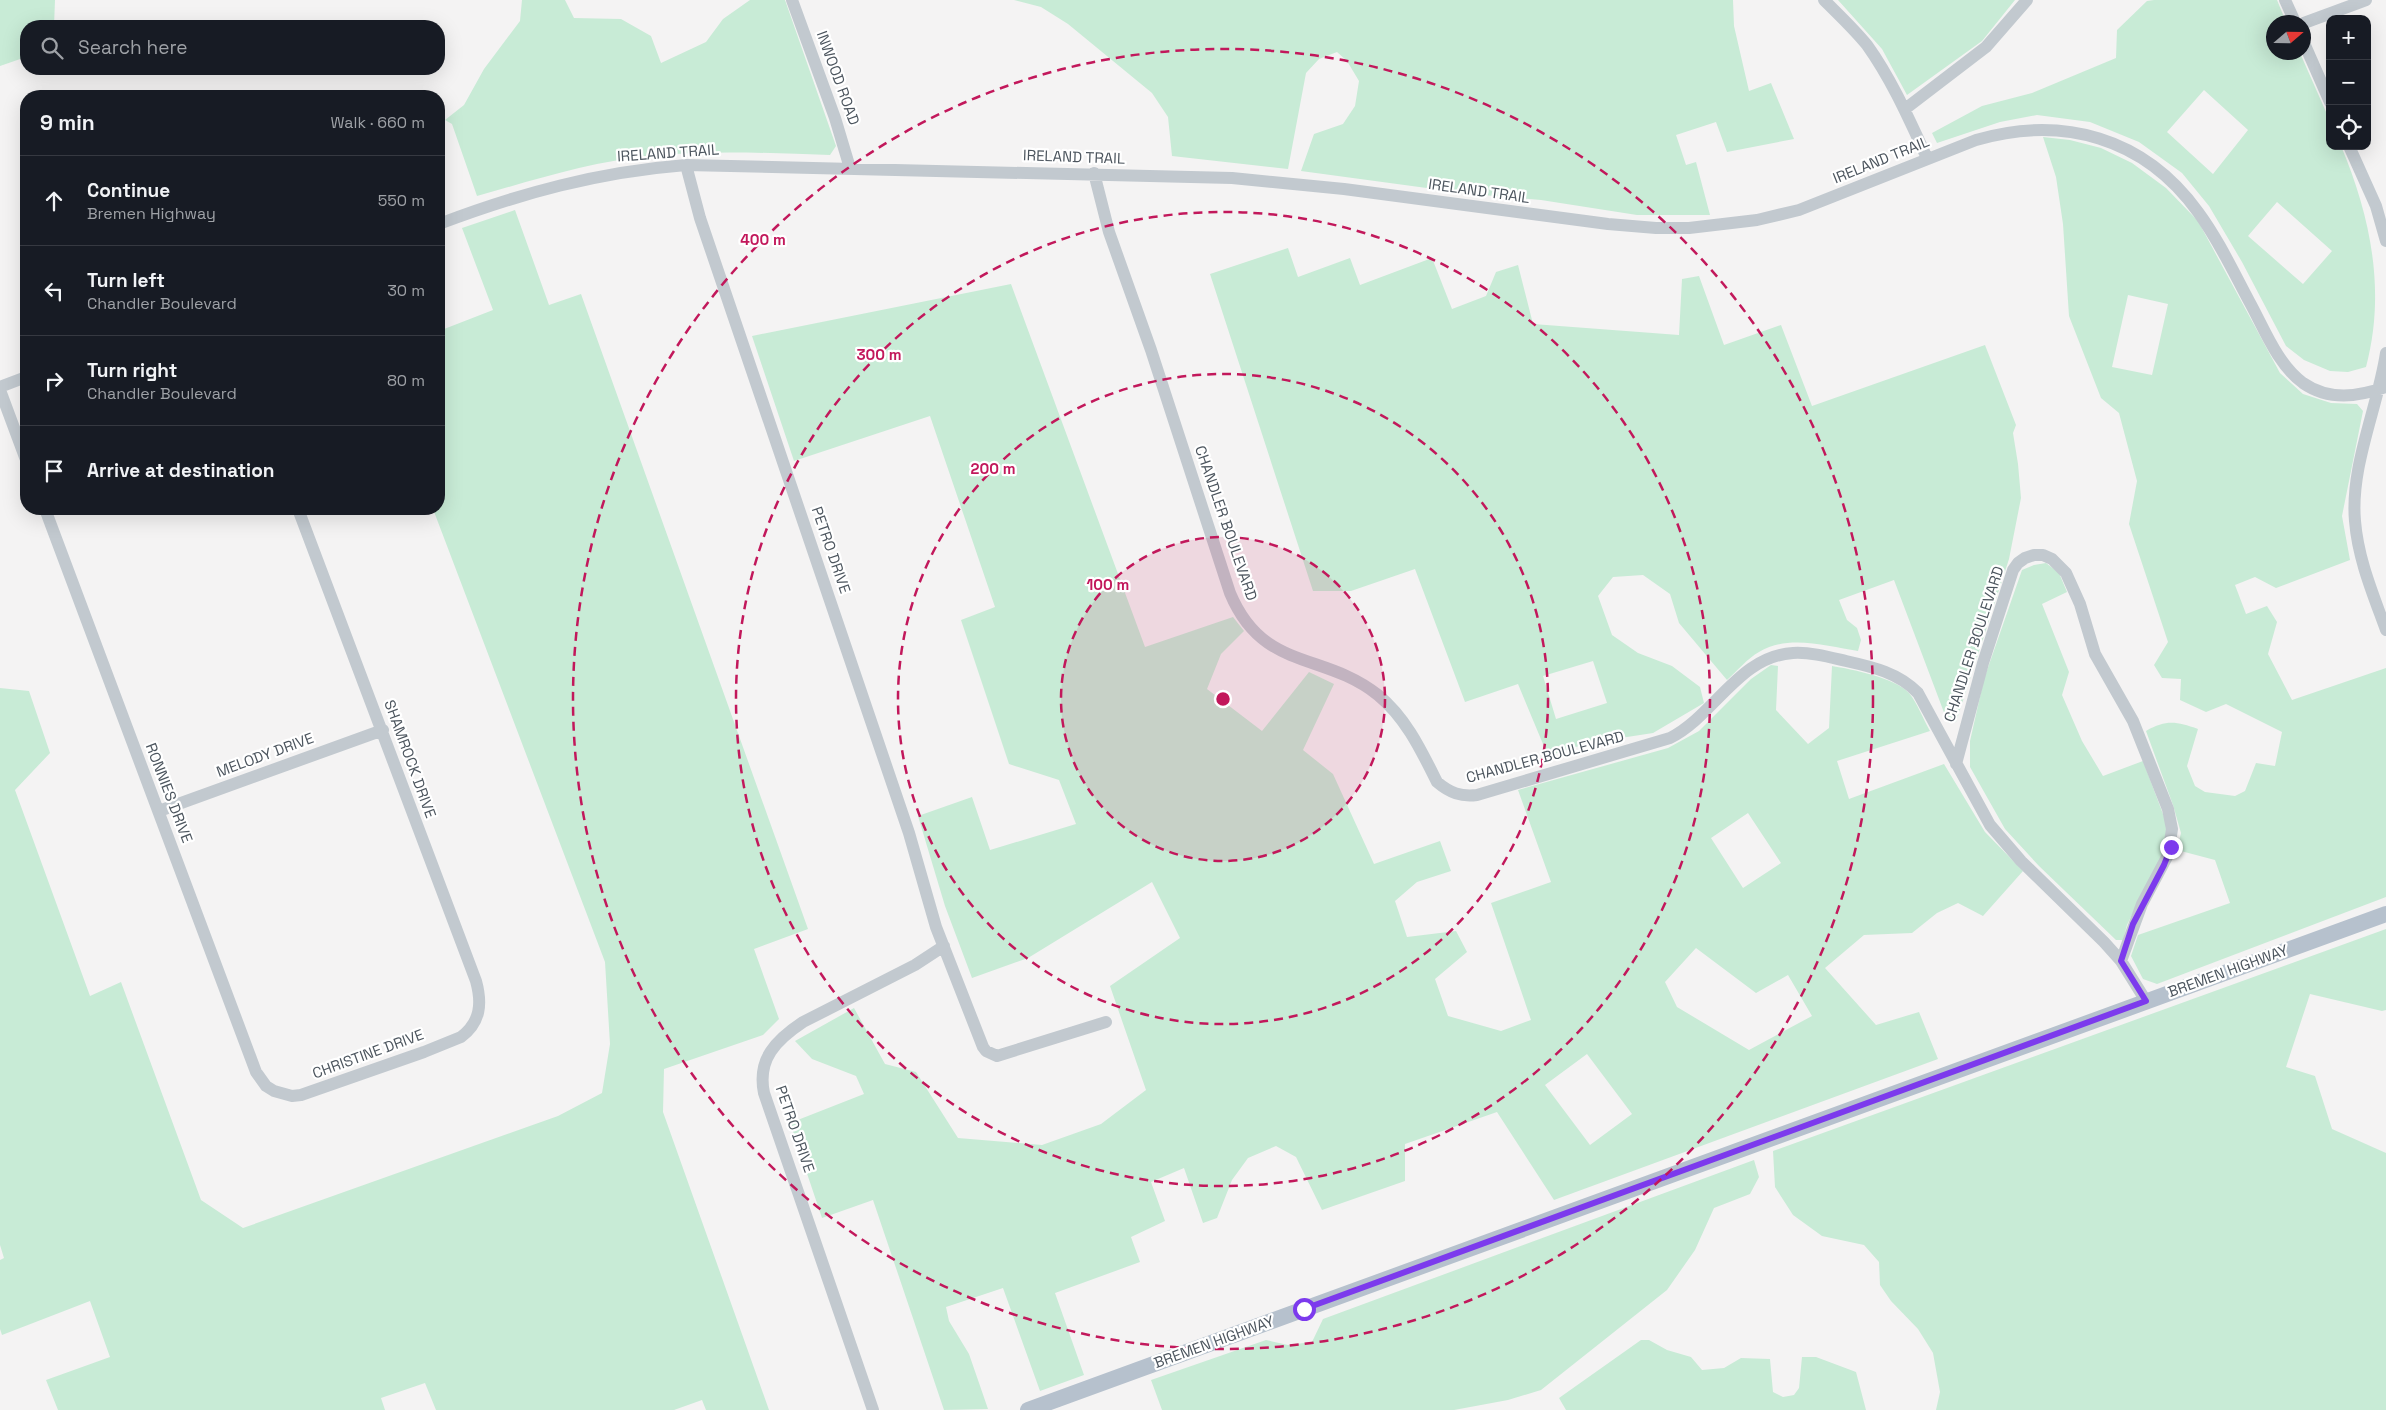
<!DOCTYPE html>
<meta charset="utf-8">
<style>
body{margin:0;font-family:"Space Grotesk",sans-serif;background:#242831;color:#f1f3f6}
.controls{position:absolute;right:15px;top:15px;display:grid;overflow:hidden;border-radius:10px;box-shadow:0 5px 20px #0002}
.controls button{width:45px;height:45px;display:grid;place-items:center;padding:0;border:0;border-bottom:1px solid #363941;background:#171b24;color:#f1f3f6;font:25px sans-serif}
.compass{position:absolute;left:2266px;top:15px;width:45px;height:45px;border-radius:50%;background:#171b24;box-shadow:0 5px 20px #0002;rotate:70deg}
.stop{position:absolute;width:15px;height:15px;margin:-11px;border:4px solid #7c3aed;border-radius:50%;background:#fff}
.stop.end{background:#7c3aed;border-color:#fff;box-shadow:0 1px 5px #0008}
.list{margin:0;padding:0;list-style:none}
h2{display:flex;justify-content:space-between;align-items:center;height:65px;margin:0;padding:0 20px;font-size:21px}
h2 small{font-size:16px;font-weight:400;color:#9ea1a6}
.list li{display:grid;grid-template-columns:32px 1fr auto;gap:15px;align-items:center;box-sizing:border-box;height:90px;padding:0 20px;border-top:1px solid #363941}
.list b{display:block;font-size:19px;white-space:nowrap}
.list p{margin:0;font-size:16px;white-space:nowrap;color:#9ea1a6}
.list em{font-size:16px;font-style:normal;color:#9ea1a6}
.icon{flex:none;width:28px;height:28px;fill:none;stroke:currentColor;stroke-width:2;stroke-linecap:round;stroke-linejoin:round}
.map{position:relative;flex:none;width:2386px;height:1410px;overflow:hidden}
.search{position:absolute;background:#171b24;box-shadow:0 5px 20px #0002;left:20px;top:20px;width:425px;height:55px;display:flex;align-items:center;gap:12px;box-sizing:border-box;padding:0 18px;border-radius:20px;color:#9ea1a6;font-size:19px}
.panel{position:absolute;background:#171b24;box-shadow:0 5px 20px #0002;left:20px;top:90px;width:425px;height:425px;border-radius:20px}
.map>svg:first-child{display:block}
.green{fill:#c8ebd6;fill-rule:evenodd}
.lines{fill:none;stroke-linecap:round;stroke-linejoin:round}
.minor{stroke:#c2c9cf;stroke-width:12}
.major{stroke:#b6c1cd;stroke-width:16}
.route{stroke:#7c3aed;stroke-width:6}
.ring{fill:none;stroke:#c2185b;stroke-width:2.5;stroke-dasharray:9 6}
.labels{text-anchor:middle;stroke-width:4.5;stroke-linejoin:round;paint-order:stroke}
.street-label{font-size:15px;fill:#4c555e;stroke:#fff}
.centre{fill:#c2185b;stroke:#fff;stroke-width:2.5}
.ring-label{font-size:15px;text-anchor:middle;font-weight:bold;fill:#c2185b;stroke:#fff;stroke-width:4.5;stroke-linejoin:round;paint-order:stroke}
</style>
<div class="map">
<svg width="2386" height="1410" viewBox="0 0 2386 1410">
<rect width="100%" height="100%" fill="#f4f3f3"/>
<!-- green -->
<path class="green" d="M0 0H55L54 26H26V57L0 66Z
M522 0H565L574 18 621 19 651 36 661 63 706 42 723 19 750 0H785L836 146 830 155C770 153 710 150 651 156 592 161 534 180 477 196L452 124 445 120 464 105 484 69 520 21Z
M1014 0H1733L1734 26 1749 91 1771 83 1794 139 1727 152 1716 122 1676 135 1686 165 1696 162 1710 215H1637L1541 200 1471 194 1301 171 1314 134 1343 124 1355 106 1359 81 1347 61 1337 52 1319 59 1306 73 1288 169 1172 156 1168 117 1152 93 1068 24 1041 7Z
M1838 0H2015L1982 41 1907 95 1882 49Z
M2154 0H2277L2286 22H2274V52L2300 53 2330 121V146H2341C2371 217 2386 292 2366 367L2348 372 2330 371 2304 360 2286 346 2242 262 2209 206 2182 173 2139 142 2090 122 2037 115 2000 122 1937 143 1932 133 1982 106 2032 93 2116 58 2117 30 2147 1ZM2204 90 2248 130 2213 174 2167 132ZM2277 202 2332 251 2303 284 2248 236Z
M2043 137 2070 140 2101 148 2132 163 2166 188 2198 221 2280 373 2303 394 2331 403 2357 404 2363 411 2342 516 2350 560 2276 588 2255 577 2235 585 2246 614 2267 606 2277 622 2268 654 2292 700 2386 668V897L2157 984 2143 979 2131 956 2138 935 2230 903 2215 860 2177 850 2181 833 2173 805 2146 731C2167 719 2177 722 2198 729L2187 766 2195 786 2205 792 2235 796 2245 791 2256 763 2275 766 2282 732 2226 704 2206 712 2180 700 2181 679 2162 678 2154 665 2168 642 2129 524 2137 481 2119 413 2101 398 2069 316 2063 224 2056 177ZM2128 295 2168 304 2152 375 2112 367Z
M515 210 549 305 581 294 808 929 754 949 779 1019 763 1035 664 1069 663 1112 769 1410H706L702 1400 674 1410H436L425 1383 381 1398 385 1410H58L46 1380 110 1357 90 1301 2 1335 0 1329V1260L4 1258 0 1245V688L29 691 50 753 15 790 90 996 121 982 201 1200 243 1228 558 1116 602 1093 610 1044 605 962 433 509H439V331L493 310 462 228Z
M1288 248 1298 277 1350 258 1360 285 1432 258 1452 309 1486 296 1496 272 1518 265 1533 324 1679 335 1682 279 1699 276 1724 345 1781 325 1812 406 1985 345 2016 425 2013 433 2018 464 2021 498 2009 559 1956 722 1948 723 1894 580 1839 600 1847 620 1857 628 1861 640 1858 651C1827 646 1788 634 1759 652 1748 658 1737 671 1727 680L1679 623 1670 594 1643 575 1613 577 1598 596 1612 635 1638 653 1672 666 1700 687 1704 703 1653 733 1588 743 1548 756 1518 684 1465 702 1415 569 1351 591H1313L1210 274ZM1593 661 1607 703 1556 719 1543 676Z
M1011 284 1145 647 1233 617 1244 631 1221 654 1207 689 1262 731 1309 672 1334 684 1303 750 1333 774 1374 864 1440 841 1451 871 1417 882 1395 901 1407 937 1456 931 1467 952 1435 979 1448 1016 1501 1031 1531 1020 1491 903 1551 882 1518 790 1668 748 1699 731 1751 679 1771 665 1778 666 1776 710 1808 744 1829 728 1832 666C1851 669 1896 678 1909 693 1918 704 1923 719 1930 731L1837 761 1849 799 1944 764 1985 832 2023 871 1983 916 1958 903 1937 913 1912 933 1864 935 1825 968 1876 1025 1919 1012 1938 1059 1554 1200 1497 1112 1405 1144V1181L1322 1210 1296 1157 1276 1146 1248 1158 1232 1180 1217 1218 1203 1223 1184 1168 1151 1182 1165 1221 1131 1237 1140 1262 1055 1293 1084 1375 1040 1391 1003 1288 946 1307 949 1321 969 1354 988 1409 944 1410 873 1200 822 1218 790 1123 864 1094 856 1076 812 1059 795 1041 854 1008 885 1064 916 1072 958 1138 1042 1145 1101 1124 1146 1090 1110 986 1180 938 1152 882 1028 958 972 978 945 906 918 816 972 797 990 850 1076 824 1059 780 1009 764 961 620 995 607 930 416 794 461 752 336ZM1748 813 1781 863 1743 888 1711 838ZM1696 948 1756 993 1788 975 1812 1016 1749 1050 1677 1007 1665 982ZM1587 1054 1632 1114 1590 1145 1545 1085Z
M2046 563 2059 573 2067 592 2042 604 2069 672 2062 695 2082 741 2103 776 2143 761 2166 822 2167 846 2140 898 2127 925 2123 940H2116L2039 866 2005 829 1970 767V741L1984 679 2022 570 2034 565Z
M2386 929V1010L2382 1011 2310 994 2286 1067 2315 1076 2332 1129 2386 1153V1410H1936L1940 1392 1933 1353 1918 1329 1891 1301 1880 1285 1879 1262 1864 1245 1822 1236 1793 1215 1775 1187 1773 1151Z
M1754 1160 1759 1177 1750 1194 1714 1208 1695 1250 1667 1290 1541 1390 1508 1400 1454 1410H1162L1151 1380 1266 1340 1288 1345 1312 1342 1323 1319Z
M1641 1340H1649L1667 1350 1691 1357 1702 1370 1724 1368 1741 1358 1770 1359 1773 1392 1783 1397 1794 1395 1799 1388 1802 1357H1816L1856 1372 1866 1410H1566L1559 1398Z"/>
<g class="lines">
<!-- minor -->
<path class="minor" d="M792 0 835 118 850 168
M1824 0C1839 15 1854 29 1867 45 1892 80 1909 119 1927 158
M2285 0 2295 22
M2304 23 2366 0
M2304 43 2330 102
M1905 109 1986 47 2027 0
M2349 146 2376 206 2386 241
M686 165 700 218 909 833 936 927 983 1047 986 1051 997 1056 1106 1022
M1094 173 1109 232 1151 350 1230 593C1263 672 1323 651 1378 695 1406 718 1421 750 1437 782 1450 793 1461 797 1477 795L1670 738C1715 715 1739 656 1793 653 1811 652 1829 657 1846 661 1873 667 1899 673 1918 693L1990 825 2021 861 2104 942 2121 961 2146 1001
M439 224C521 193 598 172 686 165L1232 178 1344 189 1608 224 1656 228H1689L1757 220 1799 210 1976 140C2062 115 2144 137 2198 212 2218 239 2233 271 2249 301 2264 328 2277 364 2303 383 2329 401 2358 397 2386 387
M2386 353C2378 407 2350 466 2355 521 2358 559 2373 594 2386 630
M0 387 26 377
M0 390 26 460
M45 509 256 1072 266 1086 274 1091 292 1096 301 1095 424 1052 461 1037C481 1022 482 1003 476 981L298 509
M1956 764 1983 663 2013 570 2018 563 2025 558 2034 555H2043L2052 559 2066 573 2080 604 2095 654 2133 721 2168 809 2172 829 2168 855 2142 904 2121 961
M159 811 383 730
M873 1410 764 1093C757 1059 776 1040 803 1022L915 965 944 946"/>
<!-- major -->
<path class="major" d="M1028 1410 2386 914"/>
</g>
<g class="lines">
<!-- route -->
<path class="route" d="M1304 1309 2146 1001 2121 961 2133 924 2164 865 2171 847"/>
</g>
<!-- distance rings -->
<circle cx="1223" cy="699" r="162" fill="#c2185b" fill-opacity=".12"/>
<g class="ring">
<circle cx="1223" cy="699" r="162"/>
<circle cx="1223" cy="699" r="325"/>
<circle cx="1223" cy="699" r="487"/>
<circle cx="1223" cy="699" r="650"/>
</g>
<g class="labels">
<!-- street labels -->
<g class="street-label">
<text transform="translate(838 78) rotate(70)" y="5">INWOOD ROAD</text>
<text transform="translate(668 153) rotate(-4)" y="5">IRELAND TRAIL</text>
<text transform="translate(1074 157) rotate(2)" y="5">IRELAND TRAIL</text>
<text transform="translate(1881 160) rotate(-22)" y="5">IRELAND TRAIL</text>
<text transform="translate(1479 191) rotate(8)" y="5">IRELAND TRAIL</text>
<text transform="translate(1226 523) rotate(71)" y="5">CHANDLER BOULEVARD</text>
<text transform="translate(831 550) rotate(71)" y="5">PETRO DRIVE</text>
<text transform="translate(1974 644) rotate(-72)" y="5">CHANDLER BOULEVARD</text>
<text transform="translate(265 755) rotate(-20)" y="5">MELODY DRIVE</text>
<text transform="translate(1545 757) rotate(-15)" y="5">CHANDLER BOULEVARD</text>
<text transform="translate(410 759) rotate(70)" y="5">SHAMROCK DRIVE</text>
<text transform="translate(169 793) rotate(69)" y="5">RONNIES DRIVE</text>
<text transform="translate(2228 971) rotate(-20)" y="5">BREMEN HIGHWAY</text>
<text transform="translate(368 1054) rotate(-20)" y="5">CHRISTINE DRIVE</text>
<text transform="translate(795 1129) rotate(71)" y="5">PETRO DRIVE</text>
<text transform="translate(1214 1342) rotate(-20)" y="5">BREMEN HIGHWAY</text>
</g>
</g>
<circle cx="1223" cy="699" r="8" class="centre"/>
<g class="ring-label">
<text x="763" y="245">400 m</text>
<text x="879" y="360">300 m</text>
<text x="993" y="474">200 m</text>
<text x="1108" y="590">100 m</text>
</g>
</svg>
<div class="controls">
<button>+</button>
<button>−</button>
<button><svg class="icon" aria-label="locate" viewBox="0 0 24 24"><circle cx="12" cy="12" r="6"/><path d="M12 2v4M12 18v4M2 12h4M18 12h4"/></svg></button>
</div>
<svg class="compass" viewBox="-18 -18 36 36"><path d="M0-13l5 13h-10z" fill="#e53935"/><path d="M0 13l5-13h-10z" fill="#9ea1a6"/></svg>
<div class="stop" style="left:1304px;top:1309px"></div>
<div class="stop end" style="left:2171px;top:847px"></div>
<div class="search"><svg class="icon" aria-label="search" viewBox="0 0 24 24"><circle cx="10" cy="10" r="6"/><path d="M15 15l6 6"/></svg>Search here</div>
<section class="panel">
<h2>9 min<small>Walk · 660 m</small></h2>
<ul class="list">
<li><svg class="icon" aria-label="ahead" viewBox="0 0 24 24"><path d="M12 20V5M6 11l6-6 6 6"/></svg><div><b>Continue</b><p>Bremen Highway</p></div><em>550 m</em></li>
<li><svg class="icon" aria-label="left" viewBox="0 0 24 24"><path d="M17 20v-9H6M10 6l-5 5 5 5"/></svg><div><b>Turn left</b><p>Chandler Boulevard</p></div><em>30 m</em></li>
<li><svg class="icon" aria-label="right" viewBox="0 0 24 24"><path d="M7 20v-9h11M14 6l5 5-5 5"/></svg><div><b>Turn right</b><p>Chandler Boulevard</p></div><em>80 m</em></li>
<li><svg class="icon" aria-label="arrive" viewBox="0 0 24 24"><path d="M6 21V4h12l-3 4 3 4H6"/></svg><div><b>Arrive at destination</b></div></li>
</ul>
</section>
</div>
